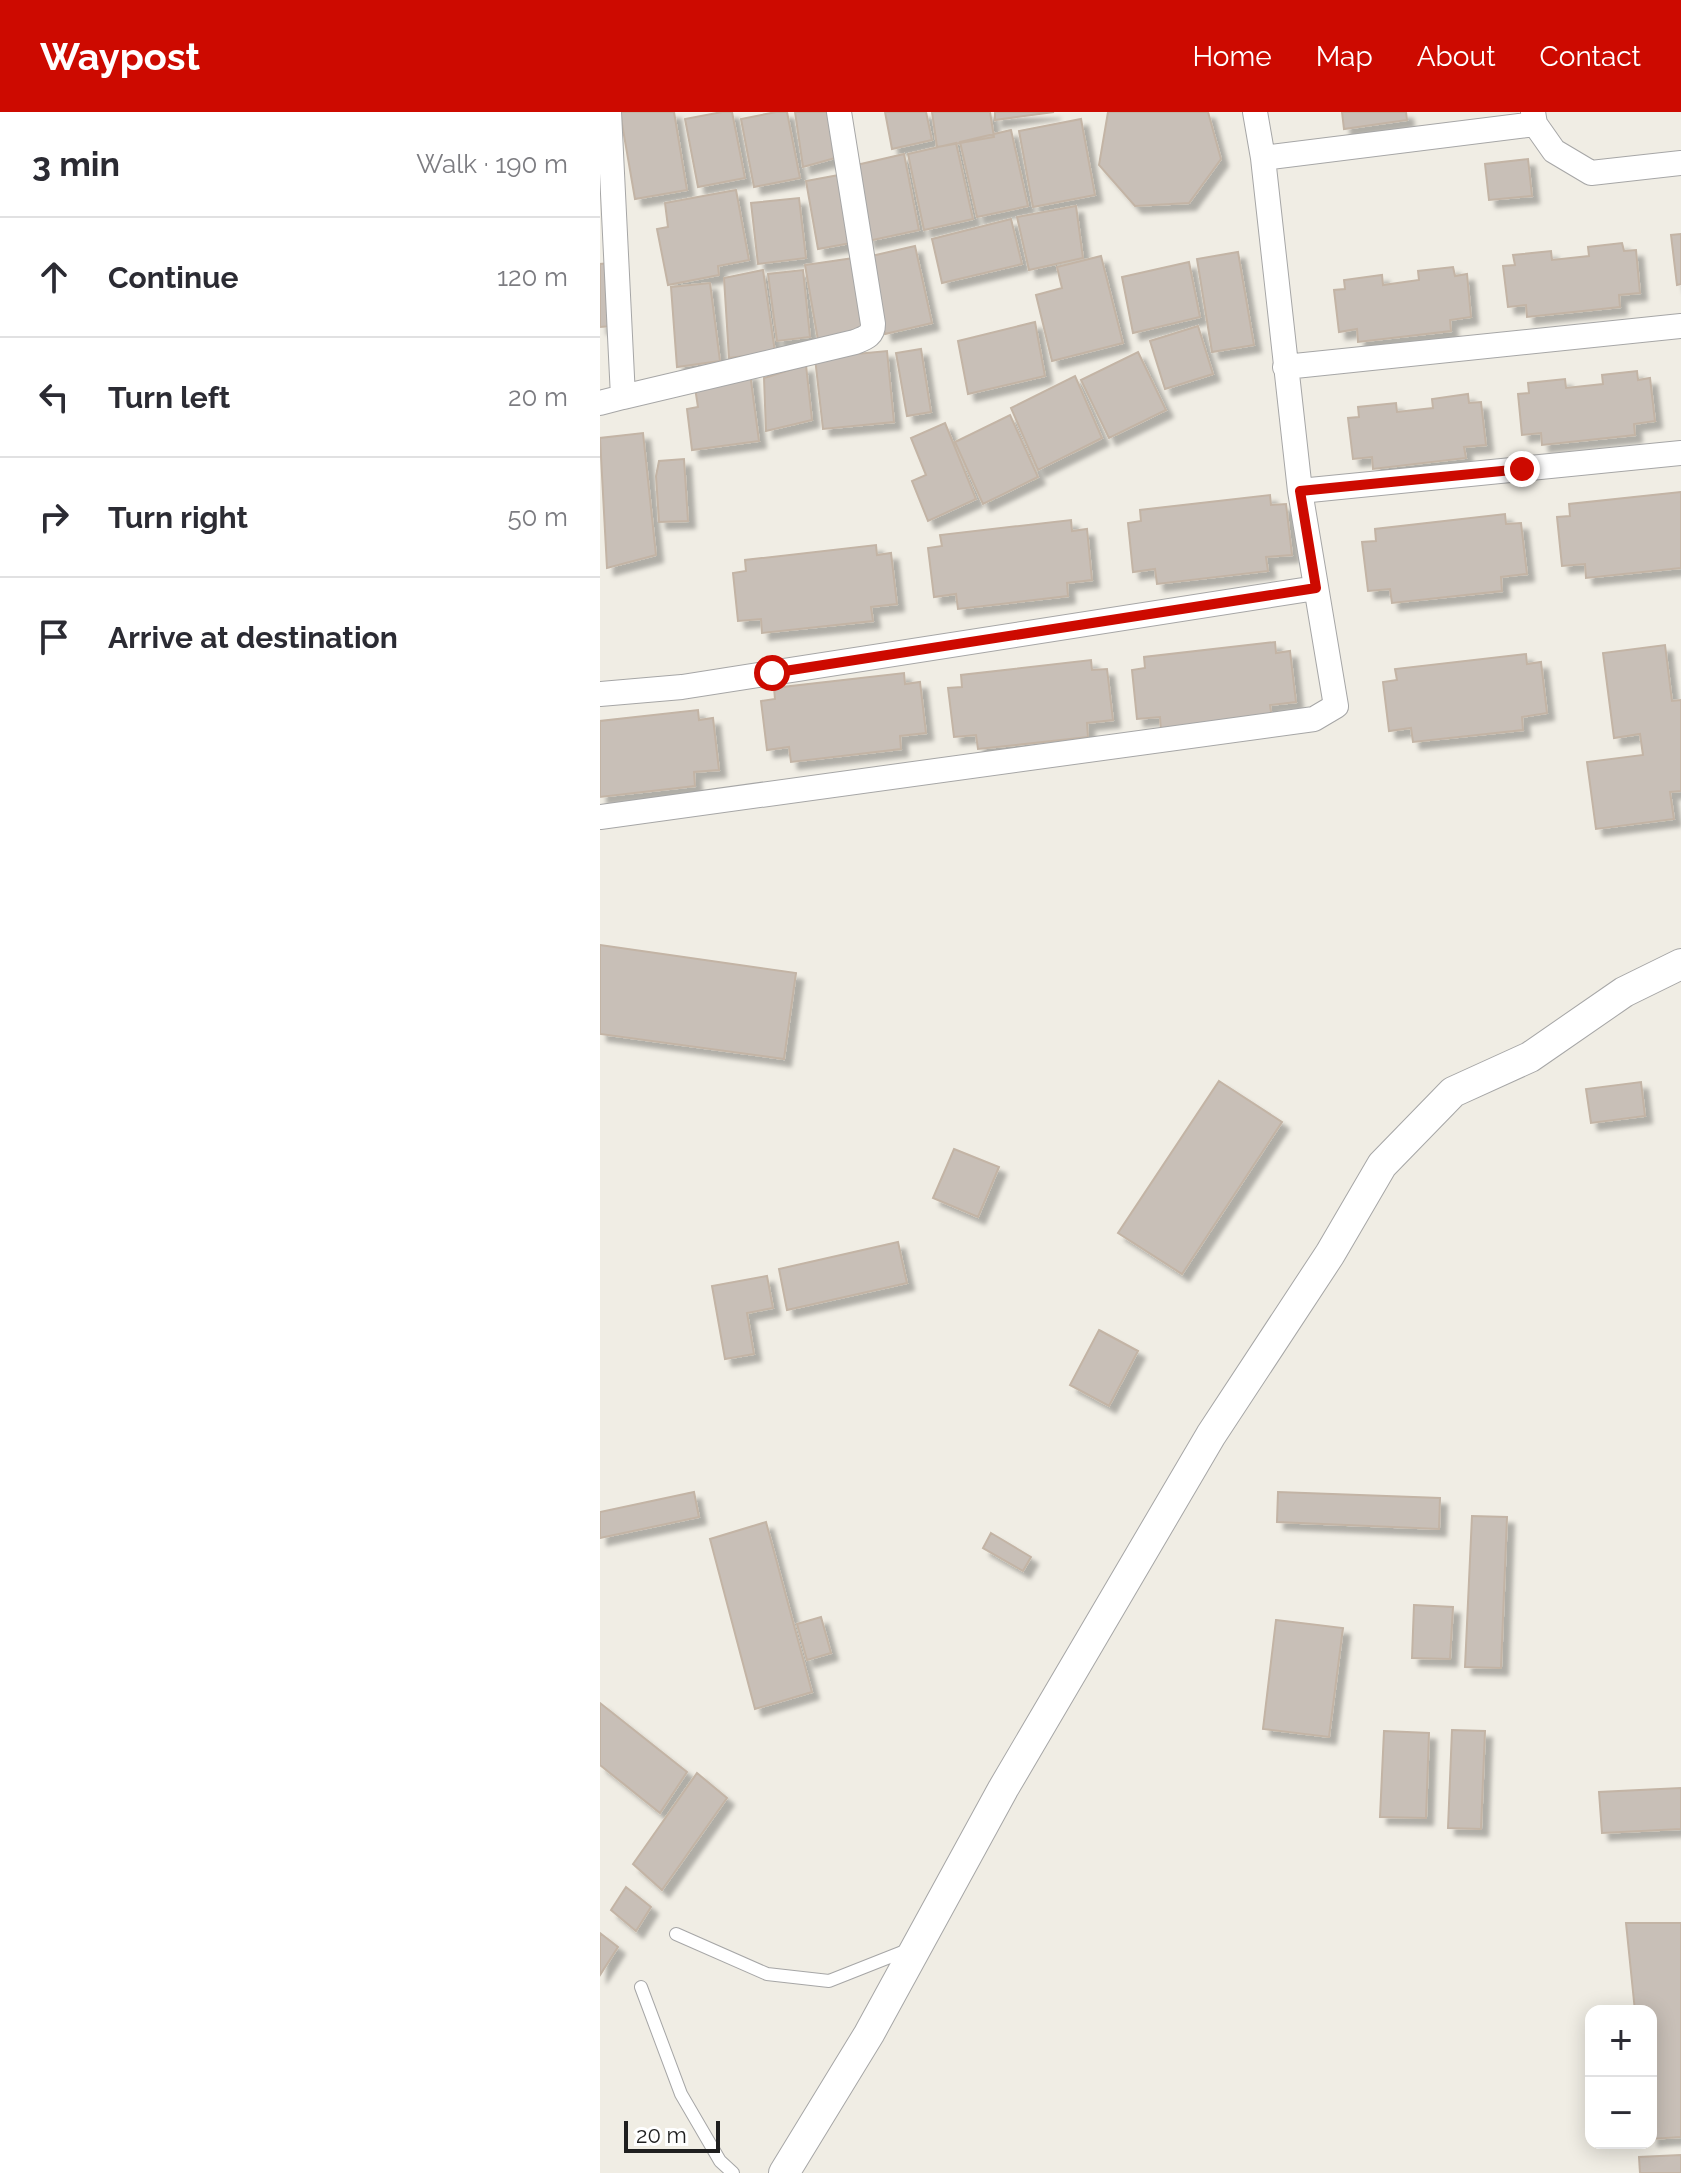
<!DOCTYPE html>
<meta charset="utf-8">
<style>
body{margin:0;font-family:Raleway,sans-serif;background:#f2f2f3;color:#2b2b33}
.controls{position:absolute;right:24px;bottom:24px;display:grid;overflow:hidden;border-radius:16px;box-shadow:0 4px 20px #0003}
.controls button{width:72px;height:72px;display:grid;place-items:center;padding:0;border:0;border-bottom:2px solid #e1e1e2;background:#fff;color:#2b2b33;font:40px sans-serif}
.scale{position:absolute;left:24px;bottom:20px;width:96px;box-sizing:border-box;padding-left:8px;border:4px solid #1f1f1f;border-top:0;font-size:22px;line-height:28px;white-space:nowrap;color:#1f1f1f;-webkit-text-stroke:6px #fff;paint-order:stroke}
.stop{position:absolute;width:24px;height:24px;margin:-18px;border:6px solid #cd0a00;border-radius:50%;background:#fff}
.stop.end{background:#cd0a00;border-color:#fff;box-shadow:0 2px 8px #0008}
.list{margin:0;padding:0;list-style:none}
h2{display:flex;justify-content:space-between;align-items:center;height:104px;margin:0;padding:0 32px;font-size:34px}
h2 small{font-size:26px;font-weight:400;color:#7c7c81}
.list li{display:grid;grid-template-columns:52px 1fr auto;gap:24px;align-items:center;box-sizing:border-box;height:120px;padding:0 32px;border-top:2px solid #e1e1e2}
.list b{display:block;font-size:30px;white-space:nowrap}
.list em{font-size:26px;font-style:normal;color:#7c7c81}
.icon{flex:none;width:44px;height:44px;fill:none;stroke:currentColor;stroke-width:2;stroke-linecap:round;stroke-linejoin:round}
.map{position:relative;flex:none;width:1081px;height:2061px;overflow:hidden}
header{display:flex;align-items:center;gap:48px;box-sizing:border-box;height:112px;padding:0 40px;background:#cd0a00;color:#fff}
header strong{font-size:38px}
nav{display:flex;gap:44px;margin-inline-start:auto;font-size:28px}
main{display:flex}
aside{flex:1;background:#fff}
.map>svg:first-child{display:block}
.building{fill:#c8bfb7;stroke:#c3b4a5;stroke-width:2;filter:url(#shadow)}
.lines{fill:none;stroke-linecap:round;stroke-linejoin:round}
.service-casing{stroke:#a6a6a6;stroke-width:14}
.minor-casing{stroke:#a6a6a6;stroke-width:26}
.tertiary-casing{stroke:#a6a6a6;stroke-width:32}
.service{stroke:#fff;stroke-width:12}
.minor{stroke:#fff;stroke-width:24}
.tertiary{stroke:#fff;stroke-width:30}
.route{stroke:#cd0a00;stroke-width:10}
</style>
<header>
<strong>Waypost</strong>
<nav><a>Home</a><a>Map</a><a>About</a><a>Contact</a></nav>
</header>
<main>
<aside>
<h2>3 min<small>Walk · 190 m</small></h2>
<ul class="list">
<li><svg class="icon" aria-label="ahead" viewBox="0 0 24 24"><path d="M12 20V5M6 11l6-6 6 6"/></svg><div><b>Continue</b></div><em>120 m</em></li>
<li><svg class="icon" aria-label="left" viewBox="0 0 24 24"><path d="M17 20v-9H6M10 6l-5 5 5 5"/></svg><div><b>Turn left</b></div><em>20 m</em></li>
<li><svg class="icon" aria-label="right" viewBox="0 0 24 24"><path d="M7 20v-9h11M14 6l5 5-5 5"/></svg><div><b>Turn right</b></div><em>50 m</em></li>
<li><svg class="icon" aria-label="arrive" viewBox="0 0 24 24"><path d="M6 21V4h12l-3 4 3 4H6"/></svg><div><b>Arrive at destination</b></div></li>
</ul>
</aside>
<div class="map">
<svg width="1081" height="2061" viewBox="0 0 1081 2061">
<defs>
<filter id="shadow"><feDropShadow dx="7" dy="7" stdDeviation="2" flood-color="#0004"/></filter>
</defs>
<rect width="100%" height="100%" fill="#f0ede4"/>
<!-- building -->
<path class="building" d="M20 0H74L87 78 35 87Z
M122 0H132L145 66 98 75 85 7Z
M176 0H187L200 66 154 75 141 7Z
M195 0H229L235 46 203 55Z
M285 0H326L332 28 292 37Z
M332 0H390L394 25 337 35Z
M395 0H454L395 8Z
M508 0H608L621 47 589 91 535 94 499 53Z
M742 0H806L807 8 744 17Z
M481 7 495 83 433 95 419 19Z
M411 18 428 94 377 105 360 30Z
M356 31 373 107 324 118 308 42Z
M304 42 319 118 268 129 252 54Z
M928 47 932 84 889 88 885 52Z
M239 63 251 131 218 137 206 69Z
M136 78 149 148 118 154 119 163 68 173 57 117 68 115 65 91Z
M199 86 206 146 158 152 151 91Z
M476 94 483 146 429 158 417 105Z
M411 107 422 152 342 171 332 127Z
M1081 122V172L1077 173 1071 123Z
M1022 131 1024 139 1036 138 1040 181 1019 183 1020 195 927 205 926 193 908 195 903 154 915 153 913 143 951 139 952 148 989 144 988 135Z
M315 134 332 211 285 222 267 145Z
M638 140 654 233 612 240 597 147Z
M501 144 523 231 452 249 436 183 462 176 457 155Z
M254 146 266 221 218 228 205 153Z
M589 150 600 205 533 221 522 165Z
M11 151 13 214 0 215V152Z
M853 155 855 164 867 162 871 205 850 208 851 219 758 230 757 217 739 220 734 178 745 177 744 168 782 163 783 173 819 168 818 159Z
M163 158 175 240 129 246 124 166Z
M203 158 210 225 177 229 168 162Z
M110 171 120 249 77 255 71 175Z
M435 210 445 264 368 282 358 229Z
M598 214 613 262 565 277 550 229Z
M321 237 331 300 307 304 296 241Z
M287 239 294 310 223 317 215 246Z
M538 240 566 298 509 326 481 268Z
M206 253 212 308 166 319 164 266Z
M1037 259 1038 268 1050 266 1055 309 1034 312 1035 323 942 333 941 321 922 323 918 282 929 281 928 271 965 267 966 276 1003 272 1002 263Z
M150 261 159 329 92 338 87 297 98 295 94 269Z
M475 264 502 326 438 358 411 296Z
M868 282 869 291 881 290 886 333 864 335 866 346 773 357 772 345 753 347 748 306 759 305 758 295 796 291 797 300 833 296 832 287Z
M410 303 438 365 383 392 355 330Z
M345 311 376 387 328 409 312 369 326 363 311 326Z
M43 321 56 443 7 456 0 326Z
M84 347 88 409 59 410 56 364 59 349Z
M1081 380V456L986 466 985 452 962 454 957 405 970 404 969 392Z
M670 383 671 393 686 392 692 443 666 445 668 459 557 472 555 457 533 460 528 411 541 409 540 398Z
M905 402 906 412 921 411 927 462 901 465 902 479 792 491 790 477 768 479 762 430 776 429 775 417Z
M471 408 472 419 487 417 492 468 467 471 468 484 358 497 356 482 334 485 328 436 342 434 340 423Z
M276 433 277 443 291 441 297 492 271 495 273 509 162 521 161 507 138 509 133 461 146 459 145 448Z
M675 530 676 541 690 539 696 590 670 593 672 606 561 619 560 605 537 607 532 558 545 556 544 545Z
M1065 533 1072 589 1081 588V679L1070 680 1074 707 996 717 987 650 1043 643 1040 622 1014 626 1003 541Z
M926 542 927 552 941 550 947 601 922 605 923 618 813 630 811 616 789 619 783 570 797 568 795 557Z
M491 548 492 558 507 557 513 608 487 611 488 625 378 637 376 623 354 625 348 576 362 575 361 563Z
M304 561 305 572 320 570 326 621 300 624 301 637 191 650 189 635 167 638 161 589 175 587 174 576Z
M98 598 99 608 113 606 119 658 94 660 95 674 0 685V609Z
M0 833 196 861 184 947 0 922Z
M619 969 682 1010 582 1162 518 1121Z
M1041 970 1045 1004 991 1011 986 977Z
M354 1037 399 1055 378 1105 333 1086Z
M298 1130 307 1171 187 1198 179 1157Z
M167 1164 173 1196 147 1201 154 1242 125 1247 112 1174Z
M499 1218 538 1239 509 1294 470 1273Z
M94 1380 99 1405 0 1426V1400Z
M678 1380 840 1386 839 1417 677 1410Z
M872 1404 907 1405 901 1556 865 1555Z
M166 1410 212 1580 155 1597 110 1427Z
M391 1421 431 1445 423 1459 383 1436Z
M814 1493 853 1495 850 1547 812 1546Z
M221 1505 231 1541 207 1548 197 1512Z
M676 1508 743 1516 729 1625 663 1617Z
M0 1591 87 1660 60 1701 0 1653Z
M852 1618 885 1619 881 1717 848 1716Z
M784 1619 829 1621 826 1706 780 1705Z
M97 1661 127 1686 62 1778 33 1752Z
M1081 1676V1717L1002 1721 999 1680Z
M26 1775 51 1795 36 1819 11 1798Z
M1026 1811H1081V2025L1051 2027V1899H1035Z
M0 1821 18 1835 0 1863Z
M1081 2043V2061H1040L1039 2045Z"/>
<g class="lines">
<defs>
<path id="service" d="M76 1822 167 1862 229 1869 310 1837
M41 1875 81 1982 120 2049 133 2061"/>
<path id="minor" d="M935 12 954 39 991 61 1081 51
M663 46 935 12 933 0
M685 255 1081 214
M23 285 255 230C265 226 273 224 273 212L239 0
M0 291 23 285 9 0
M700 379 1081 341
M0 582 82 575 716 476
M0 705 714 607 736 594 700 379 663 46 655 0"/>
<path id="tertiary" d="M184 2061 269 1922 403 1677 611 1323 730 1142 782 1053 853 980 930 945 1024 880 1081 852"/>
</defs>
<!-- service casing -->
<use href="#service" class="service-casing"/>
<!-- minor casing -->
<use href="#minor" class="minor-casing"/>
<!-- tertiary casing -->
<use href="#tertiary" class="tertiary-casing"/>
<!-- service -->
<use href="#service" class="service"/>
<!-- minor -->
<use href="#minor" class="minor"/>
<!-- tertiary -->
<use href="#tertiary" class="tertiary"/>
</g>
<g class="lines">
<!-- route -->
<path class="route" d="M172 561 716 476 700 379 922 357"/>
</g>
</svg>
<div class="controls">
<button>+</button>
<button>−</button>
</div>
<div class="scale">20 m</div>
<div class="stop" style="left:172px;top:561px"></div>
<div class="stop end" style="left:922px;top:357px"></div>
</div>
</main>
